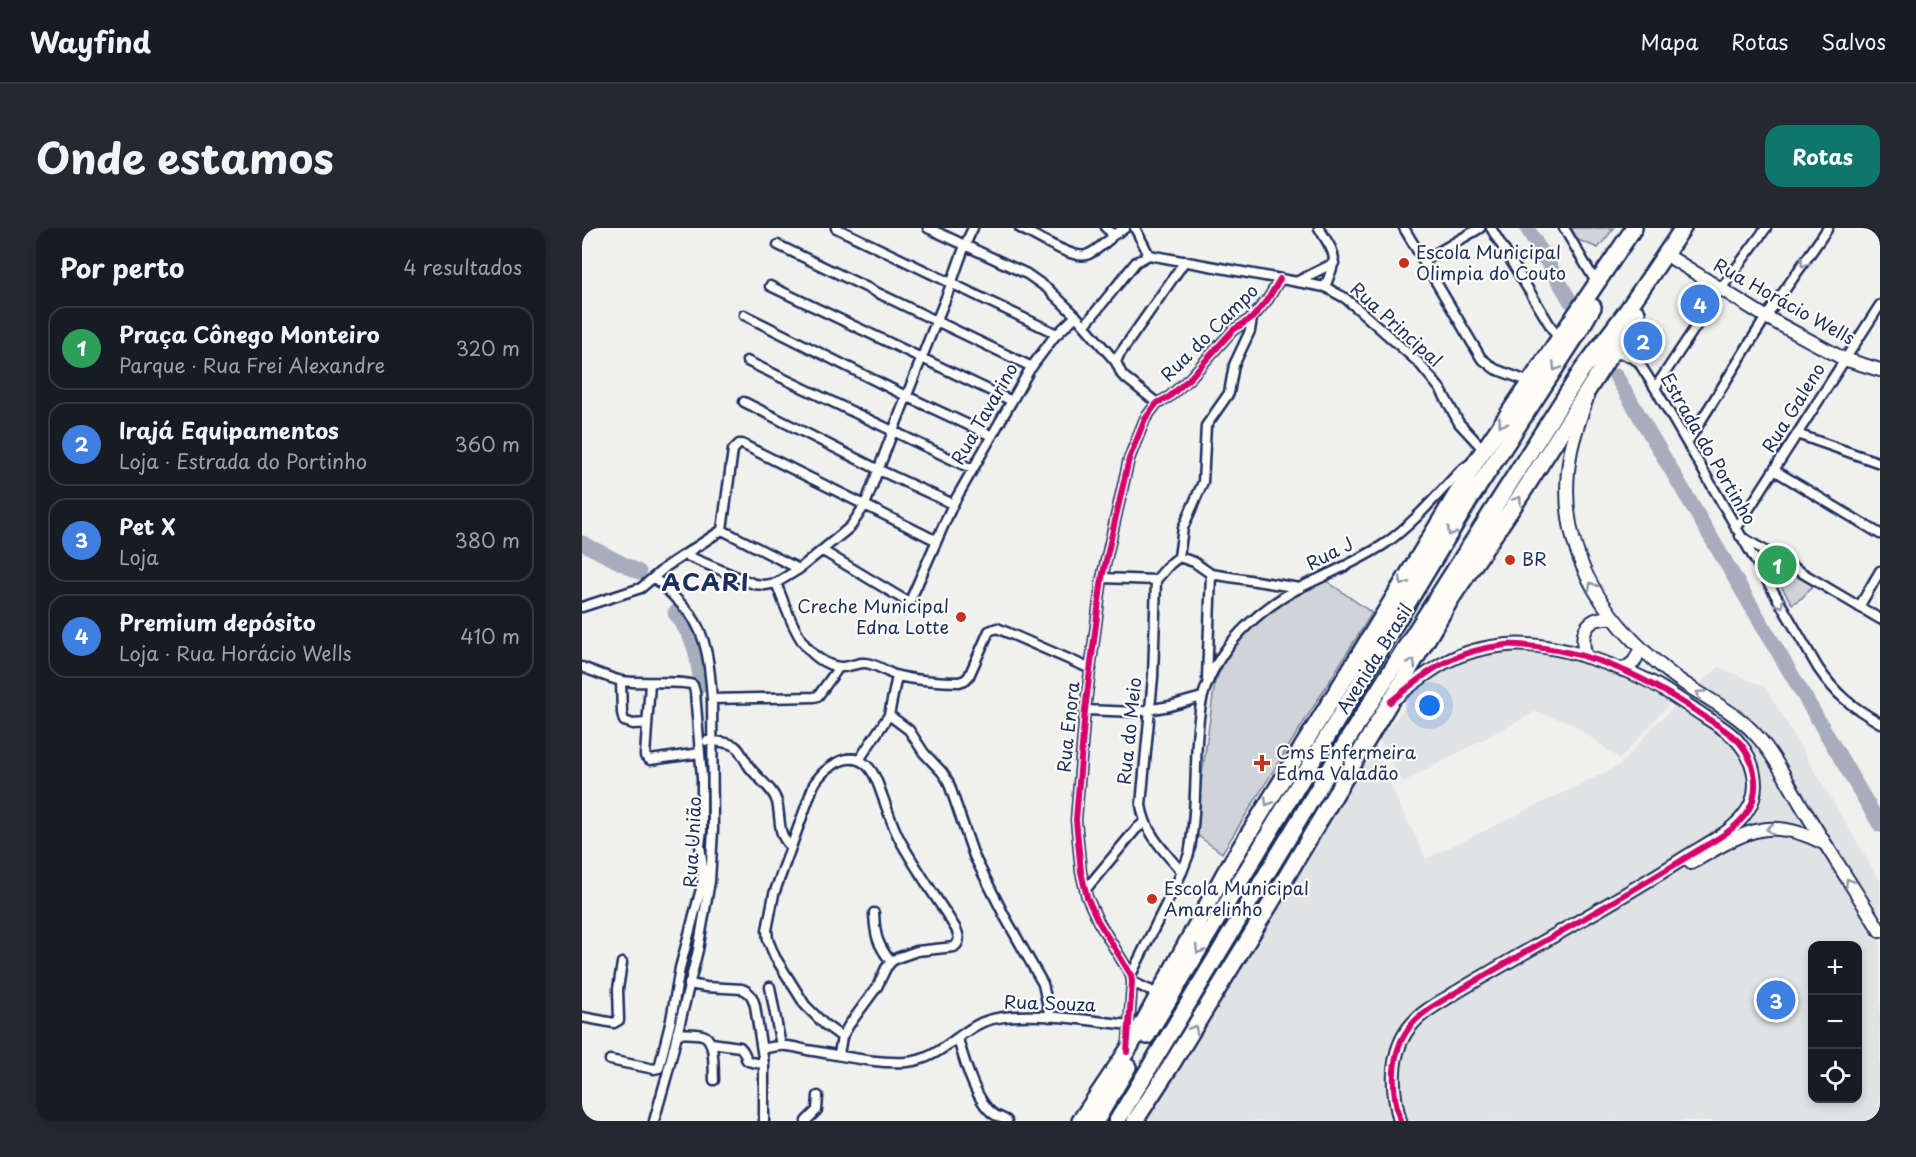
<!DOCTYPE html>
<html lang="pt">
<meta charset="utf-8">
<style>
body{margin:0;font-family:"Playpen Sans",sans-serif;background:#242831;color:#f1f3f6}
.controls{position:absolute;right:18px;bottom:18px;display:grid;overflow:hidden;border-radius:12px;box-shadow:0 3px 9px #0003}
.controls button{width:54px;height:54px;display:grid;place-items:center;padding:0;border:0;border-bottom:2px solid #363941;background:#171b24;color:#f1f3f6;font:30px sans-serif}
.you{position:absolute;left:848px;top:478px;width:21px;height:21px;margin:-15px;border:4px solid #fff;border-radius:50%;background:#1a73e8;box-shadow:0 0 0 9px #1a73e833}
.badge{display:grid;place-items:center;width:39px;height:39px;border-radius:50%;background:#0f766e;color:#fff;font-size:20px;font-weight:700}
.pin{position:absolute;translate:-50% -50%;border:3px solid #fff;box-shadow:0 2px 6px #0006}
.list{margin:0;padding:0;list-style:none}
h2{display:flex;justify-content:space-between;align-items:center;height:78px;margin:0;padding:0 24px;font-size:26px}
h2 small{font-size:20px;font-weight:400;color:#9ea1a6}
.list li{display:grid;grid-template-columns:39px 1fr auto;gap:18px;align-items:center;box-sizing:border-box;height:84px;margin:0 12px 12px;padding:0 12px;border:2px solid #363941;border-radius:18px}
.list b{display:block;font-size:22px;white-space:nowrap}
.list p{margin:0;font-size:20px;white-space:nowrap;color:#9ea1a6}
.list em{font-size:20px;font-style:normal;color:#9ea1a6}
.icon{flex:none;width:33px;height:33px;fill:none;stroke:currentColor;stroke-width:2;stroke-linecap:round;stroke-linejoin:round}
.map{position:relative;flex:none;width:1298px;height:893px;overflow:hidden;border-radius:18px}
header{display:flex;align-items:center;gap:36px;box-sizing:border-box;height:84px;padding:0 30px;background:#171b24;border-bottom:2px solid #363941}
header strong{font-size:28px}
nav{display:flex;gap:33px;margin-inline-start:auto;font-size:21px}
.intro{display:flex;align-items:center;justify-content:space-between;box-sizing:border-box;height:144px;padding:0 36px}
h1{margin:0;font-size:42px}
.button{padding:15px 27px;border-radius:18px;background:#0f766e;color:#fff;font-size:21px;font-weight:700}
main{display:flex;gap:36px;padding:0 36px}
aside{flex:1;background:#171b24;border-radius:18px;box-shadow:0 3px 9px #0003}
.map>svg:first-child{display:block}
.built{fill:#e0e2e3;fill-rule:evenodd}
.green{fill:#d0d3d8;stroke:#76819b;stroke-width:1.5}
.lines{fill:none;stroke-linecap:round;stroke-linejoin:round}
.river{stroke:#a7adbd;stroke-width:15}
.street-casing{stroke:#1b2f5e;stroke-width:13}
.secondary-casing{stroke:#1b2f5e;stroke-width:16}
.highway-casing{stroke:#1b2f5e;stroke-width:20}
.street{stroke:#fdfcf7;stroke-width:8}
.secondary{stroke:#fdfcf7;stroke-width:12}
.highway{stroke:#fdfcf7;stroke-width:15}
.cycleway-casing{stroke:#fdfcf7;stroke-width:10}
.cycleway{stroke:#d6006c;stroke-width:6}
.oneway{stroke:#8c96aa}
.poi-dot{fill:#c8321e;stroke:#fdfcf7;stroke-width:2}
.labels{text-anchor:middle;stroke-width:4.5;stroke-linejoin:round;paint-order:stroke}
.poi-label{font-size:18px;fill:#1b2f5e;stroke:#fdfcf7;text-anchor:start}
.street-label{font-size:18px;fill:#1b2f5e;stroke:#fdfcf7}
.district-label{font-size:24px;font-weight:bold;letter-spacing:1.5px;fill:#1b2f5e;stroke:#fdfcf7}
</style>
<header>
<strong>Wayfind</strong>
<nav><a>Mapa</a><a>Rotas</a><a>Salvos</a></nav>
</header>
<div class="intro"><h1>Onde estamos</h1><a class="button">Rotas</a></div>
<main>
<aside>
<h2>Por perto<small>4 resultados</small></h2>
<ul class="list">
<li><span class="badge" style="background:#2e9e5b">1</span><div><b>Praça Cônego Monteiro</b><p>Parque · Rua Frei Alexandre</p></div><em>320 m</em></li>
<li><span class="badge" style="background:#3f7fe0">2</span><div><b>Irajá Equipamentos</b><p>Loja · Estrada do Portinho</p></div><em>360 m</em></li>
<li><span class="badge" style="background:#3f7fe0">3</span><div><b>Pet X</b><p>Loja</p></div><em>380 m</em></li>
<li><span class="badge" style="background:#3f7fe0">4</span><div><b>Premium depósito</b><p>Loja · Rua Horácio Wells</p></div><em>410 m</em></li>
</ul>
</aside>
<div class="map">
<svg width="1298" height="893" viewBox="0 0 1298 893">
<rect width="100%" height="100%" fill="#f0f0ee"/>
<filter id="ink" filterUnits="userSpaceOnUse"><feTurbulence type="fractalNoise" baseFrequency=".0167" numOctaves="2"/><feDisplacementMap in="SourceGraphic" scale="12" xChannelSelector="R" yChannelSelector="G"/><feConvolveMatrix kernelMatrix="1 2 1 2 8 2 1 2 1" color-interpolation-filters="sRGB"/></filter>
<g filter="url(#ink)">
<!-- built -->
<path class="built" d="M903 425H984L1052 452 1088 475 1038 531 988 494 953 484 821 554 796 511 826 476 824 464 864 435Z
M1137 439 1183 459 1298 653V893H564L659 740 761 570 792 524 844 631 1038 537 1075 495ZM1230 718H1276V870H1230Z"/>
<!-- green -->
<path class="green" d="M989 0H1032L1016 20 996 12Z
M1175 319 1232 356 1220 370 1210 376Z
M743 352 790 385 640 625 612 605 633 454 644 431 660 407 671 396 714 367Z"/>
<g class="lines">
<!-- river -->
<path class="river" d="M945 0 989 74
M1034 148 1298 597
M0 315 57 344
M93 385C113 412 115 424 119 457"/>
<defs>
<path id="street" d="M254 0 475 106
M346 0 445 46 465 60 494 88 534 134 540 147 575 175
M438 0C453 7 490 31 504 27 512 25 521 16 528 11L530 5 524 0
M553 0 567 27
M737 0C755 30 756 26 743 59
M822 0 899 130 913 141 948 154
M909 0 977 112
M982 0 1015 56
M530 8 543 0
M196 17 450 139
M841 33 898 0
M716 53 752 35
M188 58 430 173
M162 87 324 168 410 208
M503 97 554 34 567 27 743 59 763 70 775 80 837 135 859 162 877 195 901 221
M1044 102C1050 127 1060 139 1073 160L1236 440C1255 468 1269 478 1298 495
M1027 127 1041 126 1054 132
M165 133 390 241
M534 134 537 127 603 33
M1073 160 1138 62 1184 0
M162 174 297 242 371 276
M1215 206 1298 235
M1105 215 1184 89 1246 0
M1192 242 1298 306
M1154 301 1298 77
M140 302 151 222 157 216H160L349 310 354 311
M140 302 217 341
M1158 308 1298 391
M241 323 321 371 328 373 371 276 448 141 472 109 494 88
M103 327 172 356 183 357 194 355 217 341 261 305 269 298 283 277C309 208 335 140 363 72 373 48 379 23 391 0
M597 329 601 300 621 254 624 198 647 165 652 137 668 103 670 90
M520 350 574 352 588 336 597 329 612 334 629 346 718 360
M574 352 571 449 559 577C563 605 582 623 600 644
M194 355C207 386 218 432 257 439 268 440 278 432 288 436 297 438 305 444 313 447 329 452 361 454 377 454L383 452 387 448 407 403 415 400 509 441
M0 379 59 360 85 338 140 302
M1277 379 1298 343
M0 439C13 444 27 450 40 453 57 456 101 452 111 457L113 464 120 550V602L118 617 121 641 120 657 98 740 89 792 77 840 72 841 28 832
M625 451 629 346
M39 453 40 485 42 493 51 496 64 495
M68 455 63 528 68 532 118 525
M130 471 232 469 236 468 257 439
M503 482 554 484 588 478 620 469
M307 487 327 502 342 525 360 544 366 553 392 628 423 689 461 756 468 789
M125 513C133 513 145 514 153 518 159 523 162 531 166 537 174 550 191 559 195 574 199 590 195 606 208 618
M277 532 307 487 315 448
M504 661 554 601 563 594
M292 685C293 707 295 716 309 734
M549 747 600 644 607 626C614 591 613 549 615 513 616 498 617 482 621 468 635 419 675 382 719 359 748 345 777 333 804 315 832 295 855 267 879 242L889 235
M550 754 576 766
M107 756 124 759 160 761C168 764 171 769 173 778L182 836V893
M188 759 199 818
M0 789 32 795 37 792 36 761 40 735
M95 805C103 806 113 805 120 807 134 810 131 840 132 852
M376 811C382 832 394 875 413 887 417 889 422 891 425 893
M129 815 158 819C171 832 153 832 182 836
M546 815 550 754 549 747 516 693 505 669 499 644 494 592 503 482 520 350 547 231 563 191 575 175 587 169 608 150 651 102 670 90 686 71 698 51
M180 821C186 820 192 818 198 818 207 817 216 820 225 822 258 827 292 836 325 834 356 832 375 805 401 794 435 780 510 793 547 797
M257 826 260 809 267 797 295 759 304 740 309 734 315 730 335 723 372 719C379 714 377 708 374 701 356 672 336 644 319 614 311 600 306 583 300 567 296 556 292 542 282 535 264 522 241 542 232 556L192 666 185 702 186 712 193 729 223 777 242 796 260 809
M72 893 85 847 116 722 128 653 131 602 130 471C128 443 126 409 108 386 97 373 84 361 72 349
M224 893 235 882 236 868"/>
<path id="secondary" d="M1091 31 1184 89 1262 131 1298 142
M1005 170C999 187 993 204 989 222 971 316 1017 390 1089 446 1116 467 1151 481 1174 507 1192 526 1207 557 1221 580 1246 621 1273 662 1298 703
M1004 429C997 406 1003 388 1031 390
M1041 442 1052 434 1059 420
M813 470C850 440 875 421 925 417 949 415 982 421 1005 429 1027 436 1049 444 1069 454 1087 464 1105 477 1122 488 1134 496 1149 504 1158 516 1173 534 1179 563 1165 583 1152 604 1124 616 1104 629 1029 677 950 719 873 765 859 774 842 782 831 795 807 821 809 861 818 893
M1109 635C1160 606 1185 585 1243 616"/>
<path id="highway" d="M565 808 889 270 993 110 1011 79
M498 893 549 817 642 646 777 427 895 232 1052 0
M514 893 546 839
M535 893 771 503 835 401 1000 142 1044 84 1101 0
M553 893 588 839 690 673 869 371 941 264 1055 85"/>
</defs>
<!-- street casing -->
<use href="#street" class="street-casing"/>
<!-- secondary casing -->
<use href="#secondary" class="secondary-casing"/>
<!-- highway casing -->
<use href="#highway" class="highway-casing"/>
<!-- street -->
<use href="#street" class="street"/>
<!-- secondary -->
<use href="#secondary" class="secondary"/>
<!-- highway -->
<use href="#highway" class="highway"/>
<defs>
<path id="cycleway" d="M808 474C849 441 870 423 924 417 934 416 945 418 955 419 1016 426 1064 450 1114 483 1128 493 1146 502 1158 515 1173 533 1179 562 1166 583 1153 604 1125 616 1105 629 1029 677 950 719 873 765 859 774 842 782 831 795 807 821 809 861 818 893
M545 824 550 754 549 747 516 693 505 669 499 644 494 592 503 482 520 350 547 231 563 191 575 175 587 169 608 150 651 102 670 90 686 71 698 51"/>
</defs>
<!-- cycleway casing -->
<use href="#cycleway" class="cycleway-casing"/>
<!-- cycleway -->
<use href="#cycleway" class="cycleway"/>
</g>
<!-- one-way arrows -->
<defs><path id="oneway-chevron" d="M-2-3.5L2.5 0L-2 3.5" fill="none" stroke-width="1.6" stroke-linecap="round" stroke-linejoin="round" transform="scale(1.5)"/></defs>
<g class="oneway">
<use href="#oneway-chevron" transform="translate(1222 35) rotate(125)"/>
<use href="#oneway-chevron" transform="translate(974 139) rotate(123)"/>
<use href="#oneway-chevron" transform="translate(920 195) rotate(125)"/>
<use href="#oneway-chevron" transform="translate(936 272) rotate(-56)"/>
<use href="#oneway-chevron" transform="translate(869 304) rotate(121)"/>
<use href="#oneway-chevron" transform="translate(821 354) rotate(121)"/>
<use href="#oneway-chevron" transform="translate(1010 358) rotate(-119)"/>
<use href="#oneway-chevron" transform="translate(1198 376) rotate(59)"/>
<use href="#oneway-chevron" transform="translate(830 435) rotate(-59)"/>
<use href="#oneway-chevron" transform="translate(1118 466) rotate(-146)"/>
<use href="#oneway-chevron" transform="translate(686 574) rotate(122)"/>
<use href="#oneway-chevron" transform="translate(1188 601) rotate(179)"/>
<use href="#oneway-chevron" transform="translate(1267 654) rotate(-122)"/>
<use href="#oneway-chevron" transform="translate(617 722) rotate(121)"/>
<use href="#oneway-chevron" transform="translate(612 801) rotate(-59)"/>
</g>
</g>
<!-- markers -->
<g class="poi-dot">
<circle cx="822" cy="35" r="6"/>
<circle cx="928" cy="332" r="6"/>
<circle cx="379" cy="389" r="6"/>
<path d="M677 526h6v6h6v6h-6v6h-6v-6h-6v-6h6z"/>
<circle cx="570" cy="671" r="6"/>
</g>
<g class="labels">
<!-- poi labels -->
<g class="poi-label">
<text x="834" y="31">Escola Municipal<tspan x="834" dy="21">Olimpia do Couto</tspan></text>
<text x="940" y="338">BR</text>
<text x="367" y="385" text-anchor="end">Creche Municipal<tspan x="367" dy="21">Edna Lotte</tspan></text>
<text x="694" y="531">Cms Enfermeira<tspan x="694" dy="21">Edma Valadão</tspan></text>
<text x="582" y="667">Escola Municipal<tspan x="582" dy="21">Amarelinho</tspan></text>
</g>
<!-- street labels -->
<g class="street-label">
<text transform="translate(1202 74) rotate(29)" y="6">Rua Horácio Wells</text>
<text transform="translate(814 97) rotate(42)" y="6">Rua Principal</text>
<text transform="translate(628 105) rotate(-45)" y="6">Rua do Campo</text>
<text transform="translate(1212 180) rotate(-58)" y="6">Rua Galeno</text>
<text transform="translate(403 186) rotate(-60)" y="6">Rua Tavarino</text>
<text transform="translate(1126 221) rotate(60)" y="6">Estrada do Portinho</text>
<text transform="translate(748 326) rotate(-27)" y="6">Rua J</text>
<text transform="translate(793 431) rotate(-58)" y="6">Avenida Brasil</text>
<text transform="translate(487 499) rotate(-84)" y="6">Rua Enora</text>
<text transform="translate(548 503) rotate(-84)" y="6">Rua do Meio</text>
<text transform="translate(111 614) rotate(-87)" y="6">Rua União</text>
<text transform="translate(468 776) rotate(2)" y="6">Rua Souza</text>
</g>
<!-- district labels -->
<g class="district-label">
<text x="124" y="363">ACARI</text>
</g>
</g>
</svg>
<div class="controls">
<button>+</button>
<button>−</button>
<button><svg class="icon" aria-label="locate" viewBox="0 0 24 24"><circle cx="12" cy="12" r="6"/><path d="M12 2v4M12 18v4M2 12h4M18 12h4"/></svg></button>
</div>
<div class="you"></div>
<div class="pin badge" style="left:1195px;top:337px;background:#2e9e5b">1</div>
<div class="pin badge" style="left:1061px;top:113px;background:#3f7fe0">2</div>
<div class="pin badge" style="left:1194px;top:772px;background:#3f7fe0">3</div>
<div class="pin badge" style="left:1118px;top:76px;background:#3f7fe0">4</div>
</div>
</main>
